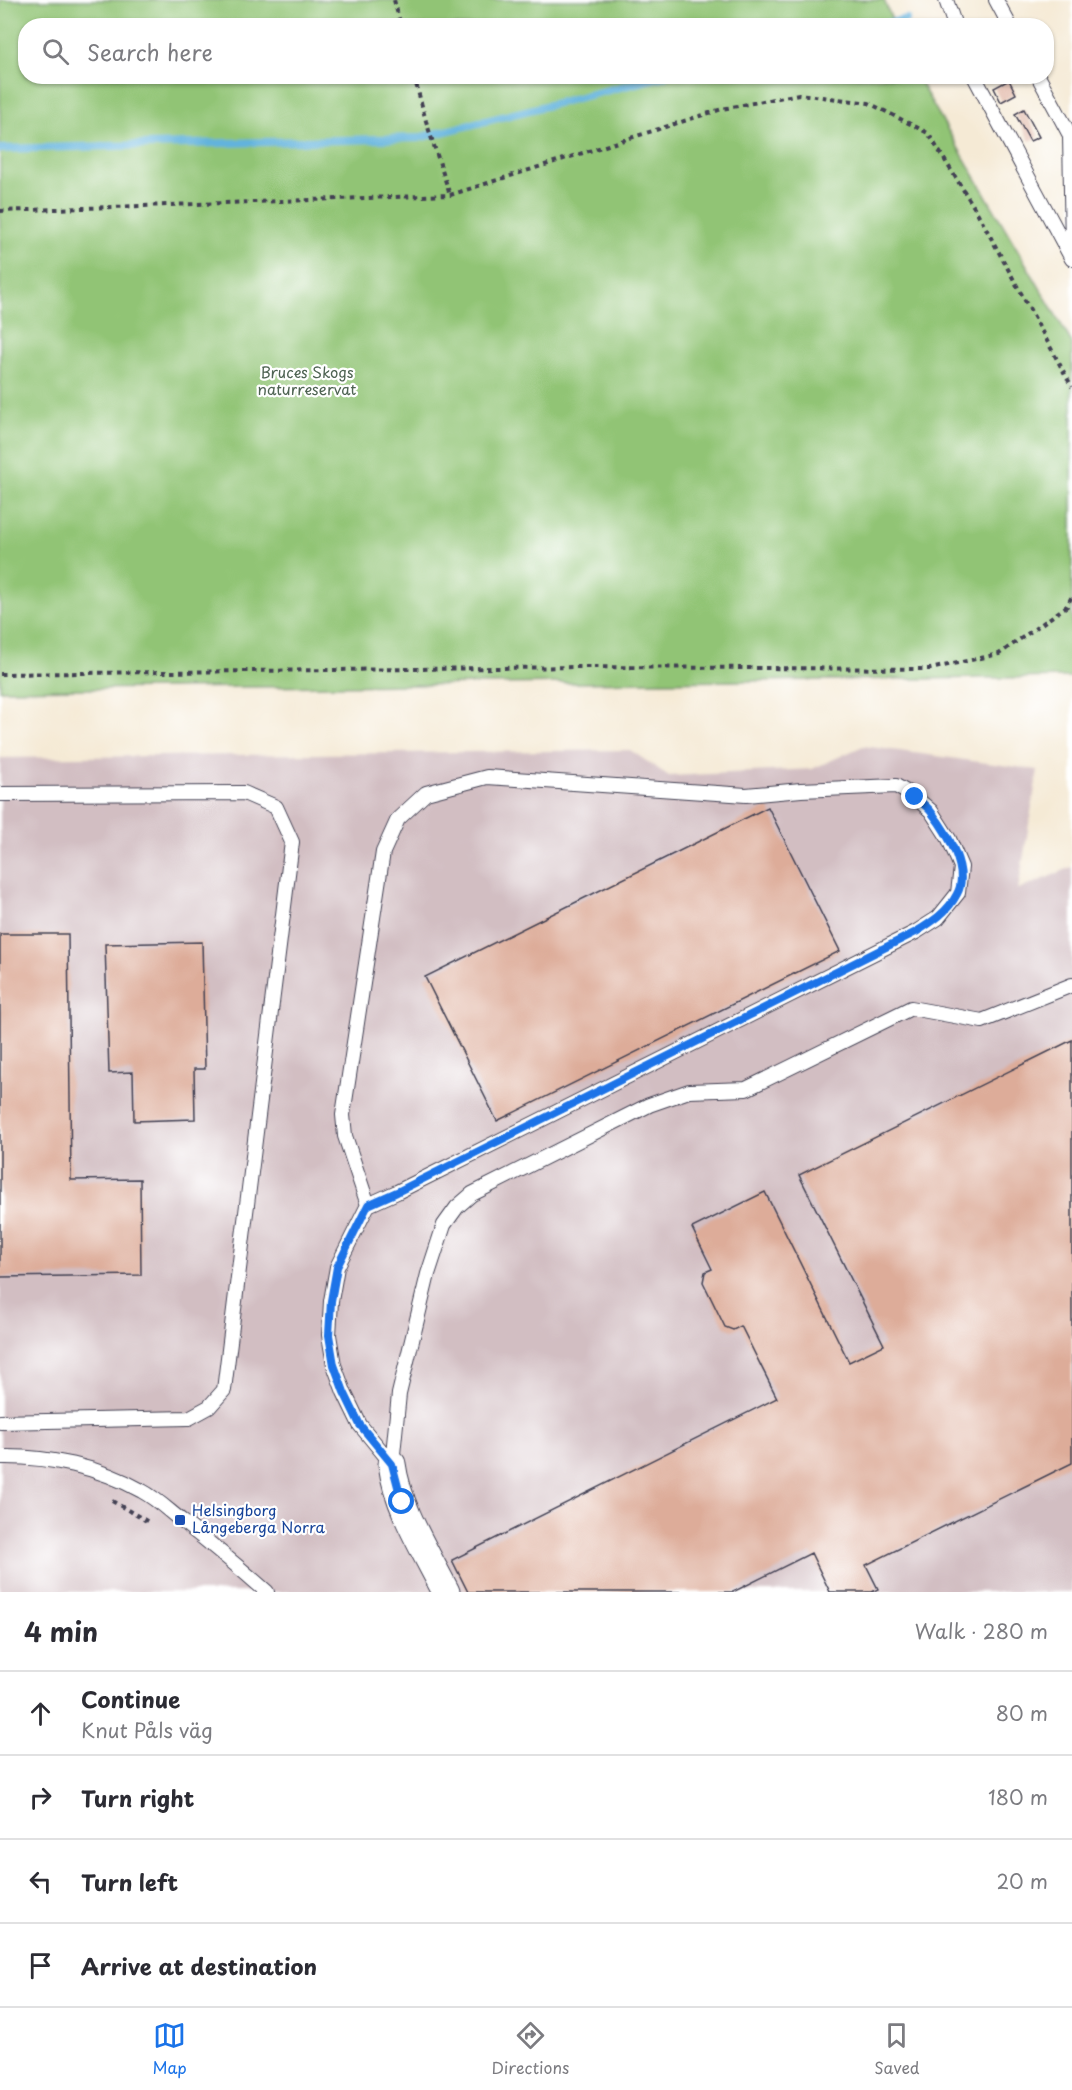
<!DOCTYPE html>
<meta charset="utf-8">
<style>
body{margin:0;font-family:"Playpen Sans",sans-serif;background:#f7f7f7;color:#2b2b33}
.stop{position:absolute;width:18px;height:18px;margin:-14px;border:4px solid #1a73e8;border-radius:50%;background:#fff}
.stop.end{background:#1a73e8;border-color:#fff;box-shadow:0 2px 6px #0008}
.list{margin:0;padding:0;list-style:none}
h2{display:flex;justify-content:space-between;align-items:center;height:78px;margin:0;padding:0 24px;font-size:26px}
h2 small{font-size:20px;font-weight:400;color:#7c7c81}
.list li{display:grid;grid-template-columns:39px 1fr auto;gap:18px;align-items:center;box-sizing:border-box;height:84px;padding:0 24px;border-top:2px solid #e1e1e2}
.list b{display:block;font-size:22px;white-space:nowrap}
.list p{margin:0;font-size:20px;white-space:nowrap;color:#7c7c81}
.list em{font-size:20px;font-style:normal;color:#7c7c81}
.icon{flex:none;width:33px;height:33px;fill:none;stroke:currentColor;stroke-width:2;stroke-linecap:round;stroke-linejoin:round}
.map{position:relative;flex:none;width:1072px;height:1592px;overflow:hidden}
.search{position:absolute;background:#fff;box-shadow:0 2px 4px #0004;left:18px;right:18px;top:18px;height:66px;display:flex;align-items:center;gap:15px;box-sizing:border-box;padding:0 21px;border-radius:24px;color:#7c7c81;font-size:22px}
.sheet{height:414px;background:#fff}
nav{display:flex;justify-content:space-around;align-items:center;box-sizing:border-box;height:84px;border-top:2px solid #e1e1e2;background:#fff;font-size:16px;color:#7c7c81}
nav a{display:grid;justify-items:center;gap:3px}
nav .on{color:#1a73e8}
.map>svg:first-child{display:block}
.industrial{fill:#d2bec2}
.green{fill:#91c474;stroke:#5a7358;stroke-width:1.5}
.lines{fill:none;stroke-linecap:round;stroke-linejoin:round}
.stream{stroke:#62b3dd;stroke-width:8}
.building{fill:#ddac99}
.lane-casing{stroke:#424052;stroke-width:16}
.street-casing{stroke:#424052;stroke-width:29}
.path{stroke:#424052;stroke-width:4;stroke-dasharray:4.5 4.5;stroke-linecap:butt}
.lane{stroke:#fff;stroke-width:14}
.street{stroke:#fff;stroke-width:27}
.route{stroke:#1a73e8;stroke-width:8}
.transit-dot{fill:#1a4fb4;stroke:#fff;stroke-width:2}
.labels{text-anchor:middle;stroke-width:4.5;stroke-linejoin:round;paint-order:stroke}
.park-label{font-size:15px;fill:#4e6352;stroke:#fff}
.transit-label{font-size:15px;fill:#164399;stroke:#fff;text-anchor:start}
</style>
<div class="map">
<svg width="1072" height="1592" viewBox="0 0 1072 1592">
<rect width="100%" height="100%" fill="#fff"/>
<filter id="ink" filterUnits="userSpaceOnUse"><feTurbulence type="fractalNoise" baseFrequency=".0167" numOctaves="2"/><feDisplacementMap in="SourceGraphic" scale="12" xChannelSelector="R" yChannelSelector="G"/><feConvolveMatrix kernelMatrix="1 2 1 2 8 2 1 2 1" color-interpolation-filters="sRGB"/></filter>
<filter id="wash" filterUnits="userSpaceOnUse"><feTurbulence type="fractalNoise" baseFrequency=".008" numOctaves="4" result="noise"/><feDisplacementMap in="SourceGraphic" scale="24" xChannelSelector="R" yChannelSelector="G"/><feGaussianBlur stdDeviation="1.35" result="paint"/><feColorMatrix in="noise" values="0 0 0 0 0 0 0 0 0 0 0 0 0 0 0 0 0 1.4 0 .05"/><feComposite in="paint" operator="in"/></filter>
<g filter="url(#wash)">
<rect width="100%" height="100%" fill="#f5ead5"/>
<!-- industrial -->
<path class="industrial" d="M863 746 1038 770 1018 890 1072 867V1592H0V758L630 750 669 776 812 769Z"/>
<!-- green -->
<path class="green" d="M0 0H884L894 25 26 26V76L917 77 1072 343V677L0 690Z"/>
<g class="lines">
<!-- stream -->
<path class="stream" d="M878 26 906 19
M0 149 418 138 664 76"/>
</g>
<g id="blocks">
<!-- building -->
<path class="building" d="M1009 80 1016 94 1001 102 994 88Z
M1024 109 1039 137 1030 141 1015 114Z
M768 807 840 951 497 1121 425 977Z
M0 934H68L71 1180 140 1179 141 1275 0 1277Z
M202 942 205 1069H194L195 1119 134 1121 133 1072 109 1073 105 944Z
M1072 1040V1463L866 1565 878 1589 872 1592H830L811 1553 733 1592H468L452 1560 777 1398 741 1326 733 1330 725 1327 703 1282 705 1272 712 1269 692 1228 765 1192 849 1362 884 1345 799 1175Z"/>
</g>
</g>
<g filter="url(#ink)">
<use href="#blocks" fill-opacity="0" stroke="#424052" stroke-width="1.5"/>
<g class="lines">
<defs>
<path id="lane" d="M946 0 955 26
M996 0 1010 26
M974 76 1072 259
M1038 76 1072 139
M1070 135 1072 248
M487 777 746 795 801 790 896 786 915 797 931 811 949 839 961 867 958 893 938 918 916 932 397 1192 368 1205 345 1136 343 1115 383 852 398 819 426 793Z
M0 794 244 793 276 807 292 842 224 1390 209 1407 189 1418 0 1422
M368 1205 337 1267 331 1301 329 1335 334 1365 344 1392 360 1425 392 1464
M0 1457C48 1456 100 1467 142 1491 157 1499 169 1511 182 1521 211 1544 240 1568 267 1592
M392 1464 399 1394 428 1274 444 1225 457 1207 472 1194 649 1105 689 1091 746 1089 911 1008 982 1021 1072 985"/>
<path id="street" d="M392 1464C398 1509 426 1552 446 1592"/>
</defs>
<!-- lane casing -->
<use href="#lane" class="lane-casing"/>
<!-- street casing -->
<use href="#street" class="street-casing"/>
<!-- path -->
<path class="path" d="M394 0 401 26
M414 76 426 121 450 195
M0 211 450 195 722 109 799 94 869 103 928 133 977 212 1072 387
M0 674 581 667 930 669 999 654 1067 606 1072 596
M112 1501 150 1523"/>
<!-- lane -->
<use href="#lane" class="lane"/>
<!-- street -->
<use href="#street" class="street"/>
</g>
</g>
<g class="lines" filter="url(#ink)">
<!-- route -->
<path class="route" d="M402 1502 392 1464 360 1425 344 1392 334 1365 329 1335 331 1301 337 1267 368 1205 397 1192 916 932C932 922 948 912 957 894 970 871 947 832 932 813 928 807 921 802 915 797"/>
</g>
<!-- markers -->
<rect class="transit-dot" x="174" y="1514" width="12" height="12" rx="3"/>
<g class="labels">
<!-- park labels -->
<g class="park-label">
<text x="307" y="378">Bruces Skogs<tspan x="307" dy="17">naturreservat</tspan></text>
</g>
<!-- transit labels -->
<g class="transit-label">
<text x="192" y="1516">Helsingborg<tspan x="192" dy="17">Långeberga Norra</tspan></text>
</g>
</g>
</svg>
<div class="stop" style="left:402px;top:1502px"></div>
<div class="stop end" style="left:915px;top:797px"></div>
<div class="search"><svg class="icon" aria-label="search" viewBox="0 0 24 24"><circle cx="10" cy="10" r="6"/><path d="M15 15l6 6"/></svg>Search here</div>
</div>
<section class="sheet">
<h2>4 min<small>Walk · 280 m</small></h2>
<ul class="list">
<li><svg class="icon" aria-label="ahead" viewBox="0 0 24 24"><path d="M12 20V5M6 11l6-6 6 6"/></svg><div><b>Continue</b><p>Knut Påls väg</p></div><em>80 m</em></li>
<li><svg class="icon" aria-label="right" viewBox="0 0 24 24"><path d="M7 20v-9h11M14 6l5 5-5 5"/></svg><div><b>Turn right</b></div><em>180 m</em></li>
<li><svg class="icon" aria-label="left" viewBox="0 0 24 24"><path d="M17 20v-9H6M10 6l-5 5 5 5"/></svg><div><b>Turn left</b></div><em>20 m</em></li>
<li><svg class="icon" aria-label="arrive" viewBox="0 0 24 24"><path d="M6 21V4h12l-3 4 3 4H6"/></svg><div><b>Arrive at destination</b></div></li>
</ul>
</section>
<nav>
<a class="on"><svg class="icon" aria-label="map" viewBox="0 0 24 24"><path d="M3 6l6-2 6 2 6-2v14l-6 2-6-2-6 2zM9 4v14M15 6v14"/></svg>Map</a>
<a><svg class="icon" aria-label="directions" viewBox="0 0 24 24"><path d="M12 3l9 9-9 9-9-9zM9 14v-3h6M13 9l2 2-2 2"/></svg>Directions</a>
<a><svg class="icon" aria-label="saved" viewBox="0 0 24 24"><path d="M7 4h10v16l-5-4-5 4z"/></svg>Saved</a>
</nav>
